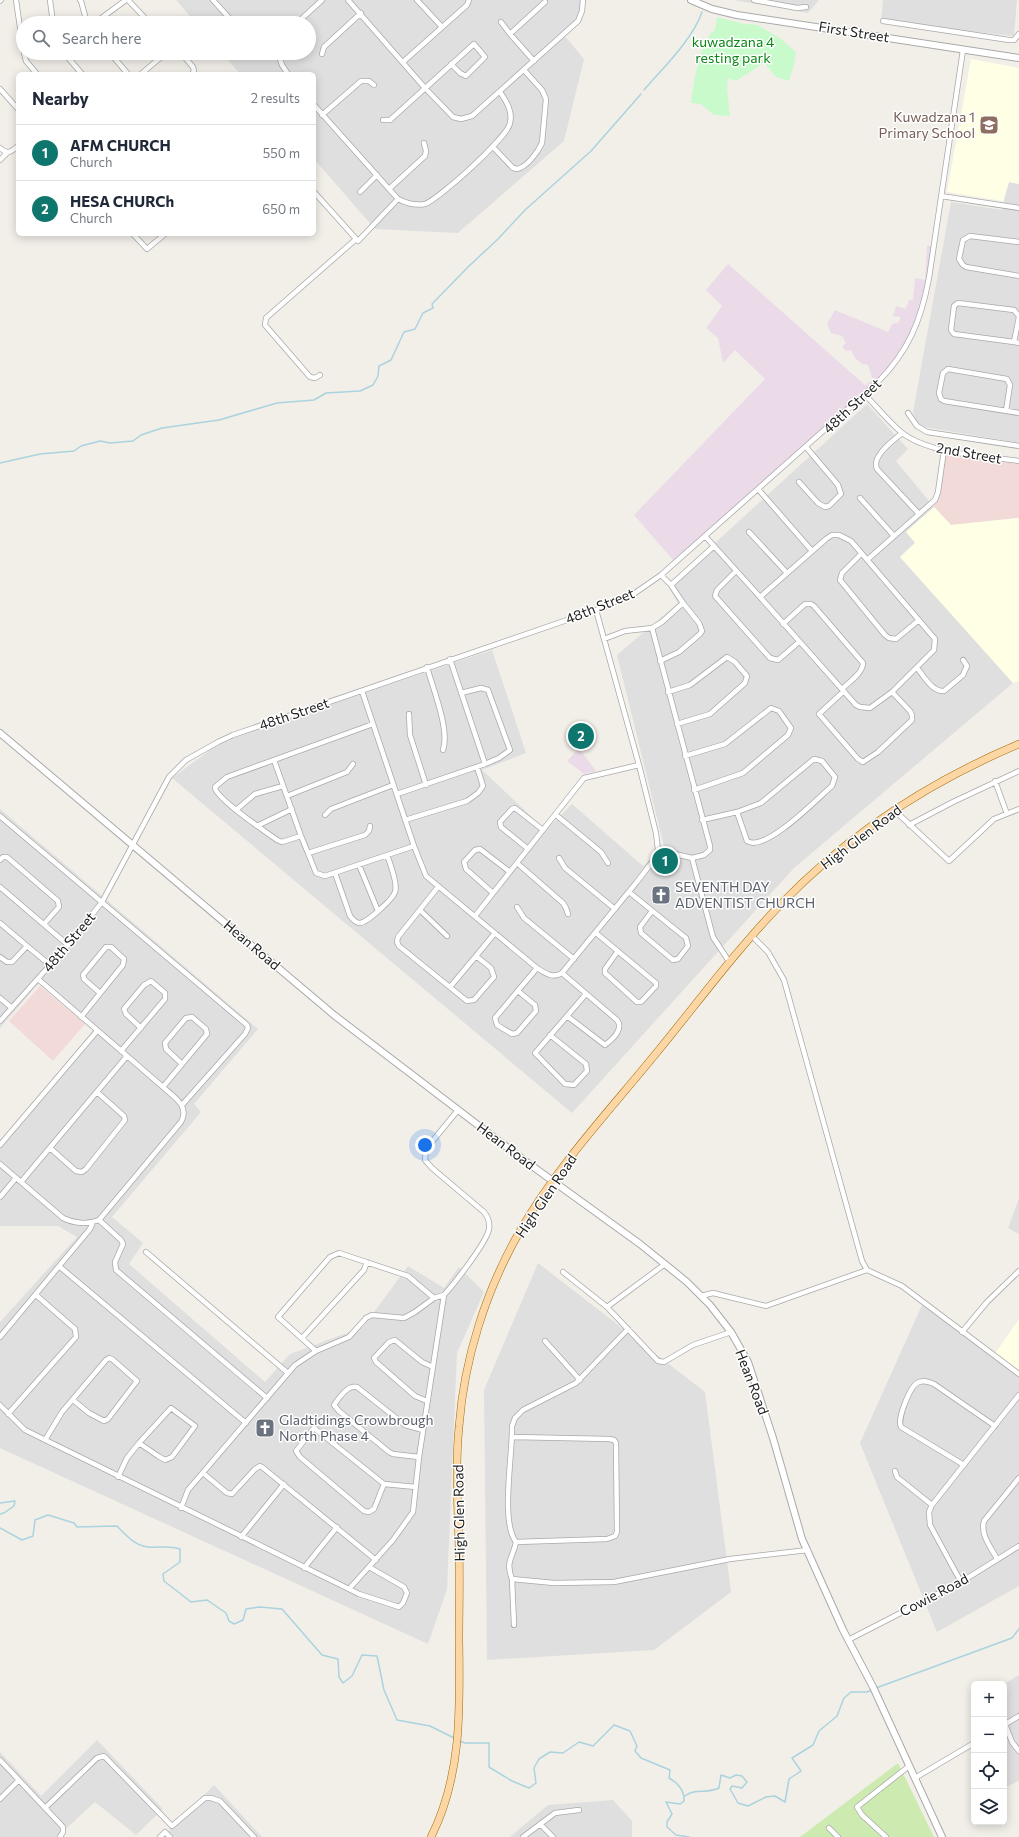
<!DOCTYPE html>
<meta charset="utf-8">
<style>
body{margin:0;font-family:Commissioner,sans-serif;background:#f2f2f3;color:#1f2937}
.controls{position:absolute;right:12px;bottom:12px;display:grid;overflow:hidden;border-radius:6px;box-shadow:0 2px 10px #0003}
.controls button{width:36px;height:36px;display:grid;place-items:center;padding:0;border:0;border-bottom:1px solid #e0e1e3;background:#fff;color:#1f2937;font:20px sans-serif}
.you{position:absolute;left:425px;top:1145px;width:14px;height:14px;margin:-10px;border:3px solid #fff;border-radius:50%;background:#1a73e8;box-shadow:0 0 0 6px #1a73e833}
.badge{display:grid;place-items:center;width:26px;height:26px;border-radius:50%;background:#0f766e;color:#fff;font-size:13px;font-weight:700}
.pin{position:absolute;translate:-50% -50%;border:2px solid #fff;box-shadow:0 1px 4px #0006}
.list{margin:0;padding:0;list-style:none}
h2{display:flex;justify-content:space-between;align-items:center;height:52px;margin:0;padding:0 16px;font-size:17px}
h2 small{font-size:13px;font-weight:400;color:#747a83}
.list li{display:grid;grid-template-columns:26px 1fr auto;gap:12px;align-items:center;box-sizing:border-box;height:56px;padding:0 16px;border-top:1px solid #e0e1e3}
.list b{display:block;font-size:15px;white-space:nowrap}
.list p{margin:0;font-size:13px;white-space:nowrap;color:#747a83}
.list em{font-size:13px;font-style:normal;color:#747a83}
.icon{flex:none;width:22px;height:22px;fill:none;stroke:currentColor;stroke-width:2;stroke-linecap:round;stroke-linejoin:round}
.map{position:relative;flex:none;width:1019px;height:1837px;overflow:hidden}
.search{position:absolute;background:#fff;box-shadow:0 2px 10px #0003;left:16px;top:16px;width:300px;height:44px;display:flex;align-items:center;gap:10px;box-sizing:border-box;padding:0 14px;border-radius:22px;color:#747a83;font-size:15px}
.panel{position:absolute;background:#fff;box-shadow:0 2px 10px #0003;left:16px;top:72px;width:300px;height:164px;border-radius:6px}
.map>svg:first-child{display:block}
.residential{fill:#e0dfdf}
.commercial{fill:#f2dad9}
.industrial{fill:#ebdbe8}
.education{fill:#ffffe5}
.grass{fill:#cdebb0}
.park{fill:#c8facc}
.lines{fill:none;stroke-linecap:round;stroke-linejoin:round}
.stream{stroke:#aad3df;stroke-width:1.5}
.minor-casing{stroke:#a9a9a9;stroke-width:6}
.tertiary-casing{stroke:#a9a9a9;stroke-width:8}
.primary-casing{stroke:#a06b00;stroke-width:8}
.minor{stroke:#fff;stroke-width:4.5}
.tertiary{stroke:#fff;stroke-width:6}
.primary{stroke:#fcd6a4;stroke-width:7}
.labels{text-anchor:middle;stroke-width:3;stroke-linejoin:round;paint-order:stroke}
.street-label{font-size:14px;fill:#222;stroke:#fff}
.park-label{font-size:14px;fill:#0c8416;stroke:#fff}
.education-label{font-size:14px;fill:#785e54;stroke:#fff;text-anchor:end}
.worship-label{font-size:14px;fill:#5b616d;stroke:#fff;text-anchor:start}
</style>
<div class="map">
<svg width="1019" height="1837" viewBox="0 0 1019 1837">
<rect width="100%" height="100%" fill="#f2efe9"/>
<!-- residential -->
<path class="residential" d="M176 0H583L582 16 563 34 584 59 564 141 458 233 375 229 314 159V74H240L222 53H309V23H196Z
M733 0H819L808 13Z
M883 0H1017L1014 36 881 22Z
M1009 182 1019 184V443L918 426 913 412 951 202 1002 210Z
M867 404 908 449 896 461 934 507 906 532 916 542 900 557 1013 683 794 868 572 1113 172 778 213 748 243 734 492 650 526 753 482 770 546 830 572 804 643 866 664 846 617 655 678 603 668 586Z
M0 809 258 1029 194 1104 201 1112 112 1217 143 1243 129 1264 265 1382 290 1354 363 1327 408 1266 444 1288 459 1267 484 1292 457 1353 447 1589 428 1644 2 1449 0 1447V1322L77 1237 58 1226H0V1142L94 1029 40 982 0 1028Z
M1019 1198V1234L1008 1228Z
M538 1263 705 1392 731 1592 654 1650 487 1660 484 1390Z
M922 1305 1019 1372V1586L937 1632 860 1443Z
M1019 1675V1781L1004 1788V1684Z
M97 1740 163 1809 136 1835 95 1802 57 1837H0V1752L41 1796Z
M214 1785 262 1837H162Z
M613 1800 632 1821V1837H510L548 1805Z"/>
<!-- commercial -->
<path class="commercial" d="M941 454 1019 464V518L951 525 934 507Z
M40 986 85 1024 53 1061 9 1021Z"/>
<!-- industrial -->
<path class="industrial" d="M927 246H933L929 276 916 328 886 373 674 561 634 515 765 379 735 350 723 363 718 338 706 328 722 306 706 290 728 264 865 385 873 380 868 365 862 364 855 358 851 350 846 351 843 348V345L846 343 842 336 831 333 827 324 835 310 888 332 892 324 899 322 901 317 893 316 896 306 906 309 909 300H913L915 278 925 280Z
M579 748 596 771 584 774 567 761Z"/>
<!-- education -->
<path class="education" d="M971 59 1019 68V184L1009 182 1003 201 947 192Z
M934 507 951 525 1019 518V681L1013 683 900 557 915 543 906 532Z
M1019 1319V1372L994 1355Z"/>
<!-- grass -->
<path class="grass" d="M898 1763 934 1837H800Z"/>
<!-- park -->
<path class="park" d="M717 17 745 24 758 25 781 39 796 52 795 61 789 81 776 77 764 63 736 81 728 78 727 88 730 116 714 115 701 104 691 103C693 86 700 39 715 30Z"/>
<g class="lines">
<!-- stream -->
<path class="stream" d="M644 90C663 68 693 39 702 12
M0 463 40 454 74 451 81 446 100 441 110 443 133 441 141 435 162 428 219 420 277 403 314 400 326 393 360 391 373 385 378 376 379 366 391 360 404 332 415 329 423 313 433 308 432 304 468 267 498 239 525 210 591 151 641 94
M0 1503 15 1501 14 1506 4 1513 0 1514
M0 1528 22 1540 33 1536 35 1520 48 1515 74 1523 77 1527 117 1526C126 1535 135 1546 148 1547 159 1548 169 1545 180 1549V1562L163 1574 164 1581 191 1602 207 1600 226 1613 229 1621 234 1624 243 1620 246 1609 260 1607 282 1609 322 1655 338 1659 339 1677 343 1683 352 1676 362 1655 377 1656 384 1690 397 1720 430 1726 454 1738
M876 1688 1012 1638 1019 1629
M460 1741 465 1743H489V1767L512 1781 529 1788 536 1783 534 1768 539 1759 550 1752 563 1753 579 1742 593 1746 614 1725 630 1731 637 1746 635 1751 641 1758 670 1770 669 1778C677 1782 685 1791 684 1801L680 1804 666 1802 672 1814 667 1822V1827L676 1835 689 1837
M685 1796C695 1788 707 1794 719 1788L721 1775 730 1778 736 1775 742 1776 747 1782 742 1788 732 1786 730 1789 738 1803 748 1806 766 1797 775 1796 785 1802 789 1779 801 1771 792 1758 813 1745 819 1731 837 1716 844 1698 851 1692H867L872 1690"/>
<defs>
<path id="minor" d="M16 0 23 48
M50 0 53 23
M80 0 81 1 87 23
M128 0 144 17 143 23
M213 0 231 20 251 23
M348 0 425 88 453 117 461 119 472 116 578 21 582 11 583 0
M417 0 442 27
M754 0 797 8 806 7
M0 1 1 0
M883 21 1009 40H1014L1019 34
M501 22 510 34
M88 23 100 19 126 0
M297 23 322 0
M24 53 26 61 37 74
M64 53 82 74
M110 53 128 74
M181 53 193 67 194 71 192 74
M278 53 282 65 288 74
M322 54 324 47 361 13
M534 61 510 34 545 2
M403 62 467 5 469 0
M141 74 166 53
M0 89 18 109
M314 105 398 199C406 203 415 206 425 204 439 199 508 137 510 123 513 111 506 101 500 92
M322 115 361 81H369L374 85
M383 120H390C418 95 446 69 474 44L485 57 466 76 460 73 451 64
M493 147 513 168 517 169C527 167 538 152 542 143L546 99 542 90 524 70
M0 148C8 155 11 152 18 146
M0 160 7 153
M389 189 425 156 426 151 424 143
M314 192 358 241 398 199
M360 192 377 175
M941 196 1019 208
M133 234 147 249 165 234
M1019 242 970 236 963 240 959 259 963 265 966 267 1019 276
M1019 317 1014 342 1019 343
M1014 342 954 334 951 330 954 306 958 303 1014 310 1019 316
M320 375 315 378 310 377 265 325 266 318 355 240
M865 395C877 407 888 421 901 432 928 454 985 456 1019 461
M1006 411 1010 385 1007 379 948 369 943 373 939 393 941 399 944 401 1019 413
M908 413 917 426 927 432 1019 446
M902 433C893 441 871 456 877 469L919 514
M799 482 818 503 825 507 829 506 841 494 838 485 806 447
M758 489 812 551
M860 498 894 536
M749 532 787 573
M832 535H839L851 541 935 639 934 650 892 692 870 708 860 707 856 705 760 597 826 539Z
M705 536 760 597
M861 554 842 573 840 580 885 635 889 638 896 639 919 620
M867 560 935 500 938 492 944 450
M736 571 717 590 715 596 770 658 778 660 799 642
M671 585 714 546
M783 624 805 604H811L814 606 863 663C863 673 849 682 842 689
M652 628 710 846V850L704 855 692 858
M604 639 625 631 652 628 662 622 683 603 671 585 661 575
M660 661 679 652 700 634 702 631 699 623 683 603
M427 667C433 689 450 730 443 750
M917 668C924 676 932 692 944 691L963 675 967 666 963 660
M362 691 414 846 426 876 537 968C546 973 552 979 562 973L636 883 653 861 658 850 656 833 639 765 596 610
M844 691 819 714 858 759 863 762 878 752 912 720V715L910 711 892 692
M668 692 690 685 727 657 735 662 747 676 745 683 710 714 677 724
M461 693 481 688 488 690 510 750 499 758 485 764
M409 714 410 735 426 785
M685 756 725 744 771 708 779 711 791 728 788 735 743 773 694 790
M274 760 301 836 282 842 277 840C266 832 214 797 215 787L227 777 373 724
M995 781 1007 814
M397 794 485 764 450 659
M287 796 347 772 353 764
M236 810 255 794 283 786
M894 810 949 861 994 819 1019 809
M325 815 331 809 393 785
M556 815 601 852 608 863
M0 816 247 1025 248 1028 245 1034 182 1105
M405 820 467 801 478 793 483 786 477 767
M702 820 737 812 761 803 814 759 822 761 835 777 832 786C818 798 765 853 747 841L737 812
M909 825 953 802 1019 771
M257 826 292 809
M301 836 308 853 365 835 369 831 370 826
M528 849 501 827 500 822 512 809 515 808 543 830
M658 850 692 858 713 937 730 963
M308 853 316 873 325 876 414 846
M559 858 565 868 615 909
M0 860 3 857H7L58 901 59 907 44 924
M517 863 563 903 566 908 568 914
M359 865 378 911
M335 873 350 916C353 920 356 923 360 923 368 922 393 899 395 892 398 884 390 863 387 855
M0 887 68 945
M438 887 398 937 397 942 399 946 467 1001 474 1000 494 977 491 968 476 956 495 933
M629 892 686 938 688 946 678 959 673 960 641 933 640 927 652 911
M493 893 466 869 464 862 475 850 480 849 510 872
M517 907 524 918 574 959
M421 911 447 936
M475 916 584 778 639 765
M0 923 27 946 12 962H7L0 957
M596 933 656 983V986L641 1002H637L605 973V969L618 951
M752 936 768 952 784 980 862 1261 867 1270 902 1286 1019 1374
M27 946 50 965
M562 973 617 1020C624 1029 613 1039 605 1045L567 1016
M450 987 476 956
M518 991 535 1005 536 1011 517 1033 512 1034 497 1025 495 1018 537 968
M0 998 12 1008
M81 1017 123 965 124 959 111 947H106L83 975 84 979 100 993
M0 1021 68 945 102 902 169 777 186 760 218 742 233 735 596 610 635 593 661 575 877 383C908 352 921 321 929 278L963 50
M550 1035 586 1064 587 1071 574 1085 565 1084 535 1053 536 1052 586 994
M121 1051 165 999V993L151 981 144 985 124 1009 126 1014 141 1028
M163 1087 207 1034 206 1029 192 1017 186 1018 165 1043 166 1049 182 1064
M0 1145 97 1031
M50 1148 76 1171 82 1172 86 1169 125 1120 124 1116 97 1092
M0 1164 63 1218C73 1223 87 1225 99 1220L181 1122C190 1106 174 1097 163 1087L38 979
M21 1182 127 1056
M0 1197 16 1178
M99 1220 121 1240 123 1244 115 1262 116 1270 267 1398
M146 1252 288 1373
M60 1267 246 1423
M563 1272 607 1307 658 1361 664 1362 693 1345 731 1332
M701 1296 713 1293 766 1306 867 1270
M607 1307 665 1264
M628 1329 576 1383 523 1410 515 1418 512 1426C513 1454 500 1521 516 1542 513 1558 505 1561 512 1579L554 1583 614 1582 730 1559 808 1550
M962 1332 987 1302 1019 1271
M0 1337 90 1229 93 1222
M302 1338 364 1270 367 1262
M545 1341 580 1380
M316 1351 278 1317 330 1257 339 1253 408 1276 434 1298
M427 1401 415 1396 376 1362 374 1358 389 1342 395 1340 422 1362 433 1367
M0 1405 25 1430 349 1589 393 1540 413 1512 419 1457 444 1295C454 1284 487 1242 489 1229 490 1223 488 1217 484 1212L432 1168 425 1160 426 1149 458 1110
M171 1408 195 1426 172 1457 165 1460 158 1456 139 1443Z
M8 1414 76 1337 75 1329 36 1295
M513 1437 609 1439 614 1440 616 1443 617 1532 615 1536 607 1539 516 1542
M45 1440 62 1412 106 1360 109 1358 112 1359 137 1381 108 1419 104 1421 89 1413 73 1400
M419 1457 393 1454 389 1452 339 1411 334 1405C339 1398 347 1385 357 1387L405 1425 423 1430
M964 1465 901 1427C897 1419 910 1385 919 1382 925 1380 929 1382 934 1384L995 1426
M895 1471 897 1477 932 1505
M203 1473 227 1493 232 1494 255 1469 260 1466 262 1467 376 1560
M118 1477 127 1458 139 1443
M384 1484 374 1509 369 1512 364 1511 300 1457 296 1451 314 1428 384 1484 416 1487
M181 1508 188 1490 295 1365 316 1351 349 1337 366 1318 372 1315 404 1318 415 1312 434 1298 444 1295
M241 1537 284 1484
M997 1559C991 1547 980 1535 984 1521L1019 1478
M304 1568 337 1527
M512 1579 514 1625
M961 1582 930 1525 929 1512 932 1505 1019 1395
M349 1589 359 1594 396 1606 399 1607 403 1603 407 1593 404 1587 369 1567
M848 1640 961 1582 1019 1546
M1005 1724 1012 1742 1019 1751
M1004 1725 1019 1716
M0 1760 63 1827V1832L60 1837
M915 1778 974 1743
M0 1799 19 1780
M45 1808 97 1758 104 1756 172 1826 205 1798H211L220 1801 254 1837
M540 1824 553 1837
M829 1828 838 1837
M160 1837 165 1832 170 1837
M523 1837 555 1813 579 1810
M886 1837 862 1815 857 1807 909 1766"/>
<path id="tertiary" d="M691 0 712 9 737 15 1019 58
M0 733 334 1015 521 1158 640 1244 687 1282 710 1305 731 1332 748 1362 773 1438 802 1539 843 1630 873 1687 942 1837"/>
<path id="primary" d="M431 1837C462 1776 460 1708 459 1641 459 1610 460 1579 459 1548 458 1508 455 1467 459 1427 464 1359 486 1290 520 1231 557 1166 611 1109 658 1051 699 1001 737 949 782 903 849 834 931 781 1019 744"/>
</defs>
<!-- minor casing -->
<use href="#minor" class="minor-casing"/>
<!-- tertiary casing -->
<use href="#tertiary" class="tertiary-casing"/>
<!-- primary casing -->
<use href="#primary" class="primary-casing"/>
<!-- minor -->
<use href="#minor" class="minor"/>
<!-- tertiary -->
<use href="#tertiary" class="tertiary"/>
<!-- primary -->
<use href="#primary" class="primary"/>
</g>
<!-- icons -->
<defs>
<symbol id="school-square" viewBox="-11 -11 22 22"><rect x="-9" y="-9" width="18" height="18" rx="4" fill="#8d6e63" stroke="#fff"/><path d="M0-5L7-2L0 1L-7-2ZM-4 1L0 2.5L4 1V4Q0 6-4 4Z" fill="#fff"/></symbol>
<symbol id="church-square" viewBox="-11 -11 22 22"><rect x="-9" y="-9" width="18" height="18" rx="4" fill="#6b7280" stroke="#fff"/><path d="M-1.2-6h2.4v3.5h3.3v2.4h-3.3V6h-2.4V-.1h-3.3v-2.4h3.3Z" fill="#fff"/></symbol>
</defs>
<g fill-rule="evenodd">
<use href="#school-square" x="978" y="114" width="22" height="22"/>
<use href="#church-square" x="650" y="884" width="22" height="22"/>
<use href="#church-square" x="254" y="1417" width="22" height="22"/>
</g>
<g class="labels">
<!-- street labels -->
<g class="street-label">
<text transform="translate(854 32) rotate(9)" y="5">First Street</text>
<text transform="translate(852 406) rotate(-43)" y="5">48th Street</text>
<text transform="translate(969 453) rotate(10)" y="5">2nd Street</text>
<text transform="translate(600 606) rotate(-22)" y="5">48th Street</text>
<text transform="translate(294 714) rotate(-19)" y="5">48th Street</text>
<text transform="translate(861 837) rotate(-37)" y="5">High Glen Road</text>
<text transform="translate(69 942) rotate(-50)" y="5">48th Street</text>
<text transform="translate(252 945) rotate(40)" y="5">Hean Road</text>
<text transform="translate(506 1146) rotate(37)" y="5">Hean Road</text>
<text transform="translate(546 1196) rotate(-56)" y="5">High Glen Road</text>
<text transform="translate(752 1382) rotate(69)" y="5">Hean Road</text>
<text transform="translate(459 1513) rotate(-91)" y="5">High Glen Road</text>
<text transform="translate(934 1595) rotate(-28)" y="5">Cowie Road</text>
</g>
<!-- park labels -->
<g class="park-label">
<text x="733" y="47">kuwadzana 4<tspan x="733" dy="16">resting park</tspan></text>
</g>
<!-- education labels -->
<g class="education-label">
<text x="975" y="122">Kuwadzana 1<tspan x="975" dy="16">Primary School</tspan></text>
</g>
<!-- worship labels -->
<g class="worship-label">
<text x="675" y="892">SEVENTH DAY<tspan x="675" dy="16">ADVENTIST CHURCH</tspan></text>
<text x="279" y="1425">Gladtidings Crowbrough<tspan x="279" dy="16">North Phase 4</tspan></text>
</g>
</g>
</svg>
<div class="controls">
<button>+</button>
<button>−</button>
<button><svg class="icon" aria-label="locate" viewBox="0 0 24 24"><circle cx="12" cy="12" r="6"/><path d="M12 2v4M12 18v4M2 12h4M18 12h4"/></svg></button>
<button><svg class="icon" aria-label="layers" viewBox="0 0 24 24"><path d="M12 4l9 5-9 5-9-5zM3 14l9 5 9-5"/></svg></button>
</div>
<div class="you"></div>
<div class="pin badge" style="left:665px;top:861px">1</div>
<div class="pin badge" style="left:581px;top:736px">2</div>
<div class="search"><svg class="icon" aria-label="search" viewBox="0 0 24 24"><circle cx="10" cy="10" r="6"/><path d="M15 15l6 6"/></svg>Search here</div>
<section class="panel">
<h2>Nearby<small>2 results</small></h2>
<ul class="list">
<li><span class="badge">1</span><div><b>AFM CHURCH</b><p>Church</p></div><em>550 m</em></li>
<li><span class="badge">2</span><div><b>HESA CHURCh</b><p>Church</p></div><em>650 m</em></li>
</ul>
</section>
</div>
